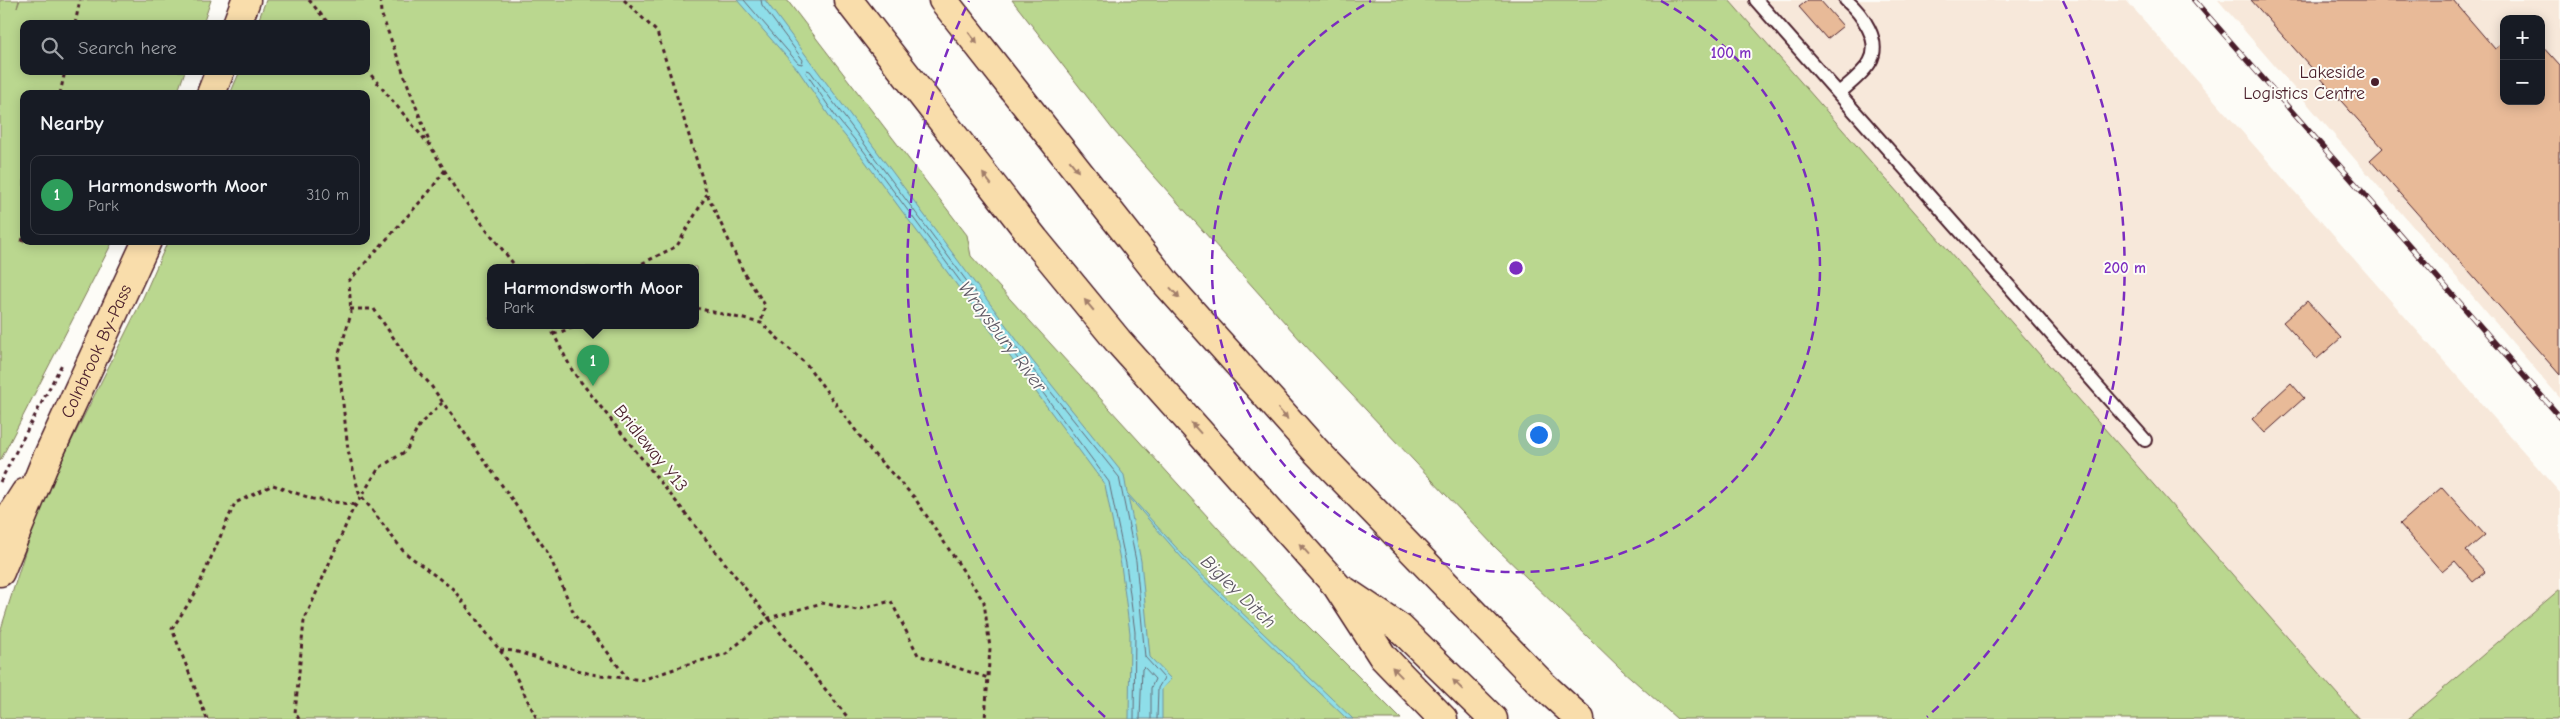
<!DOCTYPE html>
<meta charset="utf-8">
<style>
body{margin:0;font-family:"Comic Neue",sans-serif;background:#20242c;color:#f1f3f6}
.controls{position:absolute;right:15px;top:15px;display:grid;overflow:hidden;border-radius:10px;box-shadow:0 2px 12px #0003}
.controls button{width:45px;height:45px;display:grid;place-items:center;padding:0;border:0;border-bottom:1px solid #363941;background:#171b24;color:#f1f3f6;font:25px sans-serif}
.you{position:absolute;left:1538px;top:434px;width:18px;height:18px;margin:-12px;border:4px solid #fff;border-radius:50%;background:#1a73e8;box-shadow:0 0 0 8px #1a73e833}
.badge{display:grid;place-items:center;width:32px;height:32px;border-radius:50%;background:#a6949b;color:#fff;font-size:16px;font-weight:700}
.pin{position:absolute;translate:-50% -41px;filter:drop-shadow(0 1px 2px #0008)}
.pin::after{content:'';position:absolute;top:26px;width:18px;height:15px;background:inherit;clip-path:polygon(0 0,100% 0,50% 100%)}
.popup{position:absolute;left:487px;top:264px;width:212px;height:65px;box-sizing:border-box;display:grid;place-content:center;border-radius:10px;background:#171b24;filter:drop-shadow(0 1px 4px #0005);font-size:16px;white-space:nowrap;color:#9ea1a6}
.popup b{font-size:19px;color:#f1f3f6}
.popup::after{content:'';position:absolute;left:50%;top:100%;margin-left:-10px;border:10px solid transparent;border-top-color:#171b24}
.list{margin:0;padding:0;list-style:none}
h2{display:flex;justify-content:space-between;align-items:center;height:65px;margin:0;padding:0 20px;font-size:21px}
h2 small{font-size:16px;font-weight:400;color:#9ea1a6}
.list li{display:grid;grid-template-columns:32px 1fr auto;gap:15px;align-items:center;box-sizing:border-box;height:80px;margin:0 10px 10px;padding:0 10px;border:1px solid #363941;border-radius:10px}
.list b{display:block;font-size:19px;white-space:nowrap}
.list p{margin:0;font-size:16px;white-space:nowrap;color:#9ea1a6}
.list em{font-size:16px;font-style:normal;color:#9ea1a6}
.icon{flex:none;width:28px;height:28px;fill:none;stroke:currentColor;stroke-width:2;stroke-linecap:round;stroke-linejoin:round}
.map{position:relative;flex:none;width:2560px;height:719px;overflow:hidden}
.search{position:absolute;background:#171b24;box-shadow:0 2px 12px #0003;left:20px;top:20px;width:350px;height:55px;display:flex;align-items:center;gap:12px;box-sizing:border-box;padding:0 18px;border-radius:10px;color:#9ea1a6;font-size:19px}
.panel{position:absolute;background:#171b24;box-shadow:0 2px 12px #0003;left:20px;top:90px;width:350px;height:155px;border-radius:10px}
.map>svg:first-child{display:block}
.built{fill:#f7e8da;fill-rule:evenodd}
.green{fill:#bad78f;stroke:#827b5d;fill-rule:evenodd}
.water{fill:#8edee9;stroke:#73929d}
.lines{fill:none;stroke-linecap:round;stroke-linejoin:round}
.shore{stroke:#656b77;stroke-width:1}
.building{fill:#e8ba98;stroke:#4a1f2b}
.service-casing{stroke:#4a1f2b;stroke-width:16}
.primary-casing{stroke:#4a1f2b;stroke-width:31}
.trunk-casing{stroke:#4a1f2b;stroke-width:31}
.motorway-casing{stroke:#4a1f2b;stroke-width:31}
.path{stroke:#4a1f2b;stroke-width:3;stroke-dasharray:4 4;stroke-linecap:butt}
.service{stroke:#fdfcf7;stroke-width:12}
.primary{stroke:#f9ddab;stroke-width:28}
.trunk{stroke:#f9ddab;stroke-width:28}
.motorway{stroke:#f9ddab;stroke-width:28}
.rail-casing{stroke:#4a1f2b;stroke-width:5.5}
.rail{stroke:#fdfcf7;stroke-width:4;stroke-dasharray:11;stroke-linecap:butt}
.oneway{fill:#a27e6b}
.ring{fill:none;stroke:#7b2cbf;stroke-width:2.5;stroke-dasharray:9 6}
.poi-dot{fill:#4a1f2b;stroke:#fdfcf7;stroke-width:2}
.labels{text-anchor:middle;stroke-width:4;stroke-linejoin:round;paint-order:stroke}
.poi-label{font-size:18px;fill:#4a1f2b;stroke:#fdfcf7;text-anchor:end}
.street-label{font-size:18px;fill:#4a1f2b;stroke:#fdfcf7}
.water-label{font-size:19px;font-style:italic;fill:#5e5864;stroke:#fdfcf7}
.centre{fill:#7b2cbf;stroke:#fdfcf7;stroke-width:2.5}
.ring-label{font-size:15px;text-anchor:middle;font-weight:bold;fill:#7b2cbf;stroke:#fdfcf7;stroke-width:4;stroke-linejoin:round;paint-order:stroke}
</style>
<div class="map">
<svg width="2560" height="719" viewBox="0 0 2560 719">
<rect width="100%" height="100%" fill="#fdfcf7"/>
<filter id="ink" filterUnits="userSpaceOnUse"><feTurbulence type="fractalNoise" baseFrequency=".02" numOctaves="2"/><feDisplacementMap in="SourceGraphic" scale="10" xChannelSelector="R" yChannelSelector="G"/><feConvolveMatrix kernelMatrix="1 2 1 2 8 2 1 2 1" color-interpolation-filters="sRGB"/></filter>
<g filter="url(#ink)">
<!-- built -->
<path class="built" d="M1729 0H2126L2560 493V589L2408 719H2359Z
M2218 0H2560V398L2458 279ZM2504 19H2541V101H2504Z"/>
<!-- green -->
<path class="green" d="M0 0H19L17 8 20 0H211L203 24H24V71H185L177 94H24V241H113L0 461Z
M266 0H787L967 235 971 256 1297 615 1401 719H0V632L31 533 57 470 141 302 168 241H366V94H230L240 71H366V24H257ZM490 267H696V325H490Z
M1012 0H1729L2359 719H1677L1622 670 1495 547 1303 343 1113 130Z
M2560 589V719H2408Z"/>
<!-- water -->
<path class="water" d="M737 0H765L1031 359 1124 475 1127 493 1192 565 1353 719H1347L1190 567 1128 496 1141 561 1150 657 1171 679 1162 689V719H1129L1130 633 1121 565 1105 485 859 153 832 120 798 70Z"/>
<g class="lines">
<!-- shore -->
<path class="shore" d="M744 0 798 63 802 64 803 60 762 5 761 0
M1134 719 1135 632 1126 564 1109 482 863 150 836 117 806 73 807 70 810 71 1027 362 1119 477 1136 561 1145 657 1164 678 1158 688 1157 719
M1140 719 1142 669 1144 667 1155 679 1151 688V719"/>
</g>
<!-- building -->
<path class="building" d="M1808 0H1820L1843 26 1827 39 1799 7Z
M2251 0H2453L2495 49 2504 42V101H2541V45L2560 66V375L2370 160 2383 148Z
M2307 301 2341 338 2317 359 2283 322Z
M2291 383 2304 398 2265 433 2252 419Z
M2442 487 2485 535 2466 551 2485 572 2473 582 2455 561 2442 572 2400 524Z"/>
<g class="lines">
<defs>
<path id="service" d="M1756 0 2145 440
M1839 93C1849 84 1863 74 1870 62 1882 41 1862 14 1846 0"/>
<path id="primary" d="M0 532 25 493"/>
<g id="trunk">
<path d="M237 24 246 0"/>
<path d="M211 94 220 71"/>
<path id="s1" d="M0 572 46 460 147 241"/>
</g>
<path id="motorway" d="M848 0 1035 240 1118 341 1337 586 1383 657 1443 719
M943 0 1165 282 1316 451 1545 687 1580 719
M1345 591 1400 628 1493 719"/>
</defs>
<!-- service casing -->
<use href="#service" class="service-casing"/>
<!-- primary casing -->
<use href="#primary" class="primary-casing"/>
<!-- trunk casing -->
<use href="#trunk" class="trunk-casing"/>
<!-- motorway casing -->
<use href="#motorway" class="motorway-casing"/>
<!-- path -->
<path class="path" d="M309 0 329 24
M380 0 381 13 430 144
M624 0 657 32 707 194 744 273 765 305 761 323
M75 24 80 0
M366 69 431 147 456 190 516 267
M60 94 65 71
M445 170 429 192 349 281 351 314 338 357 348 450 359 493 404 552 453 589 508 661 537 719
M22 242 24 234
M635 267 677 246 707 194
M696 308 761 323 807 365 871 451 914 497 984 602 990 648 985 719
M350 309H374L412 365 429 383 511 498 549 555 575 616 600 642 627 678
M549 325 573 372 849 719
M554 334 581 325
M0 482 62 364
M500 650 514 651 591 674 642 680 689 664 726 654 769 618 822 603 857 610 891 601 918 655 988 678
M207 719 172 629 196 592 235 503 273 485 313 499 356 505
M299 719 295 713 304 621 352 511 379 468 406 451 420 424 442 403"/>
<!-- service -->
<use href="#service" class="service"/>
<!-- primary -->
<use href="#primary" class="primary"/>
<!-- trunk -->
<use href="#trunk" class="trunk"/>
<!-- motorway -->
<use href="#motorway" class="motorway"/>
<defs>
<path id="rail" d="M2194 0 2560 417"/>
</defs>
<!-- rail casing -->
<use href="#rail" class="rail-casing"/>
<!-- rail -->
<use href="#rail" class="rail"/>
</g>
<!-- one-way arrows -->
<defs><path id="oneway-solid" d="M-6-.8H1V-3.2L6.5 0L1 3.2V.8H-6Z" transform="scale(1.25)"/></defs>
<g class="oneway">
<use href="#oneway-solid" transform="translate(973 38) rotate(52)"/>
<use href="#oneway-solid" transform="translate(1074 166) rotate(52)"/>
<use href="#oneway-solid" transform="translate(987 179) rotate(-128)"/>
<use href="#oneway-solid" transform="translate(1175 293) rotate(48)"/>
<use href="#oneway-solid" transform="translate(1089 305) rotate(-130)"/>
<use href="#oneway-solid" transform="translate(1283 414) rotate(48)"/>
<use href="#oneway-solid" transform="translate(1196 428) rotate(-132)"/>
<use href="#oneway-solid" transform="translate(1304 549) rotate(-132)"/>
<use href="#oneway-solid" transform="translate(1397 672) rotate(-134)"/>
<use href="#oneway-solid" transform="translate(1458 685) rotate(-136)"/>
</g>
</g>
<!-- distance rings -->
<g class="ring">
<path d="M1661 1A304 304 0 1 1 1371 1"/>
<path d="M1105 717A609 609 0 0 1 969 1M2063 1A609 609 0 0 1 1927 717"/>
</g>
<!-- markers -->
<circle class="poi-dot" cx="2375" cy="82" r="5"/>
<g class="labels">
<!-- poi labels -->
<g class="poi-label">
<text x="2365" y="78">Lakeside<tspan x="2365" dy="21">Logistics Centre</tspan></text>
</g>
<!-- street labels -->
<g class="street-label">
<text dy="6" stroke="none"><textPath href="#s1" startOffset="241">Colnbrook By-Pass</textPath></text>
<text transform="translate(651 448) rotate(51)" y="6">Bridleway Y13</text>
</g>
<!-- water labels -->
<g class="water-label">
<text transform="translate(1003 336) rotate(53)" y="7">Wraysbury River</text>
<text transform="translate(1239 591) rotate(44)" y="7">Bigley Ditch</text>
</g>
</g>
<circle cx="1516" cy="268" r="8" class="centre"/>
<g class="ring-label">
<text x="1731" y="58">100 m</text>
<text x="2125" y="273">200 m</text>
</g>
</svg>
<div class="controls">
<button>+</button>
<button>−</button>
</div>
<div class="you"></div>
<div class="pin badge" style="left:593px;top:386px;background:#2e9e5b">1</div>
<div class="popup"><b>Harmondsworth Moor</b>Park</div>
<div class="search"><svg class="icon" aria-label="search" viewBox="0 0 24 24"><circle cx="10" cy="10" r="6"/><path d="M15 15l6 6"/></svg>Search here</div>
<section class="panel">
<h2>Nearby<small></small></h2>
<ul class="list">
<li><span class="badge" style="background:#2e9e5b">1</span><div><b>Harmondsworth Moor</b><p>Park</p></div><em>310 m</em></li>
</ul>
</section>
</div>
